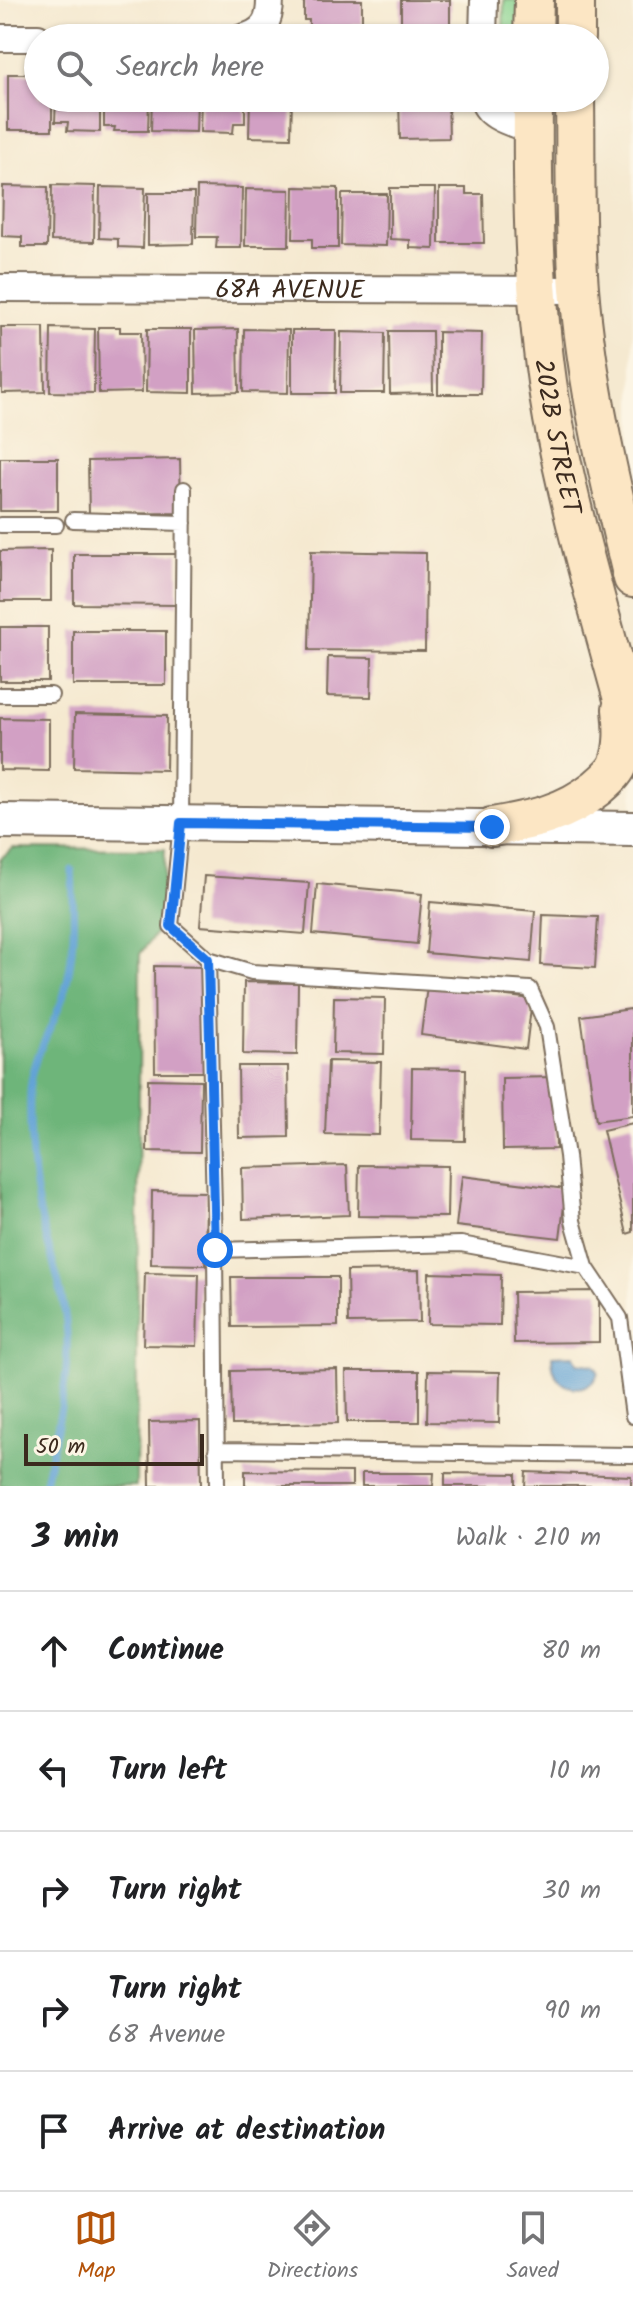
<!DOCTYPE html>
<meta charset="utf-8">
<style>
body{margin:0;font-family:Kalam,sans-serif;background:#f2f2f2;color:#202124}
.scale{position:absolute;left:24px;bottom:20px;width:180px;box-sizing:border-box;padding-left:8px;border:4px solid #3b2a1e;border-top:0;font-size:22px;line-height:28px;white-space:nowrap;color:#3b2a1e;-webkit-text-stroke:6px #fcf5e5;paint-order:stroke}
.stop{position:absolute;width:24px;height:24px;margin:-18px;border:6px solid #1a73e8;border-radius:50%;background:#fff}
.stop.end{background:#1a73e8;border-color:#fff;box-shadow:0 2px 8px #0008}
.list{margin:0;padding:0;list-style:none}
h2{display:flex;justify-content:space-between;align-items:center;height:104px;margin:0;padding:0 32px;font-size:34px}
h2 small{font-size:26px;font-weight:400;color:#757577}
.list li{display:grid;grid-template-columns:52px 1fr auto;gap:24px;align-items:center;box-sizing:border-box;height:120px;padding:0 32px;border-top:2px solid #e0e0e0}
.list b{display:block;font-size:30px;white-space:nowrap}
.list p{margin:0;font-size:26px;white-space:nowrap;color:#757577}
.list em{font-size:26px;font-style:normal;color:#757577}
.icon{flex:none;width:44px;height:44px;fill:none;stroke:currentColor;stroke-width:2;stroke-linecap:round;stroke-linejoin:round}
.map{position:relative;flex:none;width:633px;height:1486px;overflow:hidden}
.search{position:absolute;background:#fff;box-shadow:0 2px 6px #0004;left:24px;right:24px;top:24px;height:88px;display:flex;align-items:center;gap:20px;box-sizing:border-box;padding:0 28px;border-radius:44px;color:#757577;font-size:30px}
.sheet{height:704px;background:#fff}
nav{display:flex;justify-content:space-around;align-items:center;box-sizing:border-box;height:112px;border-top:2px solid #e0e0e0;background:#fff;font-size:22px;color:#757577}
nav a{display:grid;justify-items:center;gap:4px}
nav .on{color:#b45309}
.map>svg:first-child{display:block}
.green{fill:#88d390;stroke:#627e57;stroke-width:2}
.forest{fill:#6eb57a;stroke:#54704c;stroke-width:2}
.water{fill:#62a3d5;stroke:#4e667a;stroke-width:2}
.lines{fill:none;stroke-linecap:round;stroke-linejoin:round}
.stream{stroke:#62a3d5;stroke-width:7}
.building{fill:#d2a0c4}
.service-casing{stroke:#7c6d5c;stroke-width:18}
.minor-casing{stroke:#7c6d5c;stroke-width:30}
.tertiary-casing{stroke:#7c6d5c;stroke-width:38}
.secondary-casing{stroke:#7c6d5c;stroke-width:42}
.service{stroke:#fff;stroke-width:14}
.minor{stroke:#fff;stroke-width:26}
.tertiary{stroke:#fff;stroke-width:34}
.secondary{stroke:#fce6c4;stroke-width:38}
.route{stroke:#1a73e8;stroke-width:10}
.labels{text-anchor:middle;stroke-width:8;stroke-linejoin:round;paint-order:stroke}
.street-label{font-size:26px;fill:#3b2a1e;stroke:#fcf5e5}
</style>
<div class="map">
<svg width="633" height="1486" viewBox="0 0 633 1486">
<rect width="100%" height="100%" fill="#fcf5e5"/>
<filter id="ink" filterUnits="userSpaceOnUse"><feTurbulence type="fractalNoise" baseFrequency=".0125" numOctaves="2"/><feDisplacementMap in="SourceGraphic" scale="16" xChannelSelector="R" yChannelSelector="G"/><feConvolveMatrix kernelMatrix="1 2 1 2 8 2 1 2 1" color-interpolation-filters="sRGB"/></filter>
<filter id="wash" filterUnits="userSpaceOnUse"><feTurbulence type="fractalNoise" baseFrequency=".006" numOctaves="4" result="noise"/><feDisplacementMap in="SourceGraphic" scale="32" xChannelSelector="R" yChannelSelector="G"/><feGaussianBlur stdDeviation="1.8" result="paint"/><feColorMatrix in="noise" values="0 0 0 0 0 0 0 0 0 0 0 0 0 0 0 0 0 1.4 0 .05"/><feComposite in="paint" operator="in"/></filter>
<g filter="url(#wash)">
<rect width="100%" height="100%" fill="#f5e9d0"/>
<!-- green -->
<path class="green" d="M504 0H519L518 38H503Z"/>
<!-- forest -->
<path class="forest" d="M13 848 165 849 162 925 140 954 136 1486H0V859Z"/>
<!-- water -->
<path class="water" d="M574 1355 577 1363 593 1365 598 1371C596 1394 551 1397 552 1356Z"/>
<g class="lines">
<!-- stream -->
<path class="stream" d="M44 1486C55 1437 69 1386 67 1335 65 1289 45 1244 37 1198 32 1169 29 1123 30 1094 31 1058 52 1030 63 997 76 954 74 913 72 870"/>
</g>
<g id="blocks">
<!-- building -->
<path class="building" d="M304 0H362V24H352V36L309 35V20H304Z
M401 0H450V38H401Z
M8 74H38V98H52V130H8Z
M56 98H100V132L67 131 68 122H55Z
M104 98H149L148 131H114L115 127H104Z
M152 98H197L196 132 151 131Z
M201 98H245V123H234L233 133 200 132Z
M250 98H292L291 138 249 137Z
M399 98H448L449 138 400 139Z
M52 185 95 186 94 242 51 241Z
M3 186 48 187 47 247H22V237L2 236Z
M100 187 145 188 143 248 118 247V239L99 238Z
M197 187 242 188 241 248H216L217 237H196Z
M294 187 338 188V248H312V239H293Z
M390 188H435L434 249 410 248V240L390 239Z
M439 188H466V194H483L484 243H439Z
M246 189 290 190 289 246H245Z
M148 193H194L193 244 148 245Z
M342 194H387L386 246 341 245Z
M1 327H44L45 392 2 393Z
M98 327H120V332H141L142 392 99 393Z
M51 328 95 329 94 393 50 392Z
M147 329H191V393L146 392Z
M238 329 239 392 196 393 195 330Z
M244 329 289 330 288 393 243 392Z
M292 330H336L335 393H292Z
M389 331H432L433 393 390 394Z
M341 332 385 333 384 393H340Z
M438 332 482 333 481 394H438Z
M0 458H58V511H0Z
M180 459 181 513 89 514 88 461Z
M51 550V601H0V551Z
M311 551 426 553 425 651 309 650Z
M74 554H178V605L74 604Z
M0 627H48V681H0Z
M73 631H166V685H73Z
M328 657 372 658 371 697 327 696Z
M75 714 167 716 166 770 74 768Z
M0 718 49 719V771L0 770Z
M204 876 309 883 305 934 200 926Z
M317 884 422 894 417 944 313 934Z
M430 902 535 911 531 962 426 953Z
M543 915 598 917 595 968 541 965Z
M154 966 208 967 209 1072H155Z
M244 982 298 983 297 1055 243 1054Z
M427 986 532 999 526 1049 421 1035Z
M334 997 385 998 384 1054 333 1053Z
M631 1009 633 1025V1116L596 1121 581 1016Z
M328 1061 381 1062 379 1135 325 1134Z
M238 1066H288L289 1137 239 1138Z
M412 1068 466 1069 465 1141 411 1140Z
M555 1077 556 1149 503 1150 502 1078Z
M148 1079 201 1080 200 1152 147 1151Z
M633 1123V1232L627 1234 603 1130Z
M347 1165 349 1215 243 1219 242 1168Z
M359 1165 448 1166 447 1217 358 1216Z
M462 1176 566 1189 560 1238 456 1226Z
M152 1191 206 1192 205 1265 151 1264Z
M419 1270 420 1322 348 1323 347 1271Z
M145 1273 199 1274 197 1346 143 1345Z
M429 1273 501 1275 500 1325 428 1324Z
M231 1277H338V1326L232 1327Z
M599 1291V1342L514 1343 513 1292Z
M337 1369 338 1423 232 1425 231 1371Z
M346 1371H419V1422H347Z
M428 1371 500 1372 499 1423 427 1422Z
M200 1421 201 1486H150L149 1422Z
M245 1471 352 1472V1486H245Z
M526 1472 631 1476V1486H525Z
M362 1473H434L433 1486H362Z
M445 1473 516 1474V1486H445Z"/>
</g>
</g>
<g filter="url(#ink)">
<use href="#blocks" fill-opacity="0" stroke="#7c6d5c" stroke-width="2"/>
<g class="lines">
<defs>
<path id="service" d="M184 489 181 823 171 926 208 959 252 972 530 989 547 1027 567 1156 573 1221 586 1267 620 1318 633 1416
M73 520 184 523
M0 525H56
M0 695H51
M208 959 215 1250 217 1486
M215 1250 461 1244 586 1267
M216 1450 633 1455"/>
<g id="minor">
<path d="M0 38H38"/>
<path d="M242 38C264 32 270 22 270 0"/>
<path d="M483 38 484 0"/>
<path d="M483 98C487 119 515 123 533 131"/>
<path id="s1" d="M0 288 579 290"/>
</g>
<path id="tertiary" d="M0 821 633 829"/>
<g id="secondary">
<path d="M533 38 534 0"/>
<path d="M575 38V0"/>
<path id="s2" d="M533 98C532 205 534 313 553 419 573 526 605 631 633 736"/>
<path d="M575 98C576 161 574 225 579 288 587 387 610 482 633 578"/>
<path d="M492 827C532 820 565 814 597 788 604 782 614 774 618 765 625 747 624 728 622 709"/>
</g>
</defs>
<!-- service casing -->
<use href="#service" class="service-casing"/>
<!-- minor casing -->
<use href="#minor" class="minor-casing"/>
<!-- tertiary casing -->
<use href="#tertiary" class="tertiary-casing"/>
<!-- secondary casing -->
<use href="#secondary" class="secondary-casing"/>
<!-- service -->
<use href="#service" class="service"/>
<!-- minor -->
<use href="#minor" class="minor"/>
<!-- tertiary -->
<use href="#tertiary" class="tertiary"/>
<!-- secondary -->
<use href="#secondary" class="secondary"/>
</g>
</g>
<g class="lines" filter="url(#ink)">
<!-- route -->
<path class="route" d="M215 1250 208 959 171 926 181 823 492 827"/>
</g>
<g class="labels">
<!-- street labels -->
<g class="street-label">
<text dy="9" stroke="none"><textPath href="#s1" startOffset="290">68A AVENUE</textPath></text>
<text dy="9" stroke="none"><textPath href="#s2" startOffset="340">202B STREET</textPath></text>
</g>
</g>
</svg>
<div class="scale">50 m</div>
<div class="stop" style="left:215px;top:1250px"></div>
<div class="stop end" style="left:492px;top:827px"></div>
<div class="search"><svg class="icon" aria-label="search" viewBox="0 0 24 24"><circle cx="10" cy="10" r="6"/><path d="M15 15l6 6"/></svg>Search here</div>
</div>
<section class="sheet">
<h2>3 min<small>Walk · 210 m</small></h2>
<ul class="list">
<li><svg class="icon" aria-label="ahead" viewBox="0 0 24 24"><path d="M12 20V5M6 11l6-6 6 6"/></svg><div><b>Continue</b></div><em>80 m</em></li>
<li><svg class="icon" aria-label="left" viewBox="0 0 24 24"><path d="M17 20v-9H6M10 6l-5 5 5 5"/></svg><div><b>Turn left</b></div><em>10 m</em></li>
<li><svg class="icon" aria-label="right" viewBox="0 0 24 24"><path d="M7 20v-9h11M14 6l5 5-5 5"/></svg><div><b>Turn right</b></div><em>30 m</em></li>
<li><svg class="icon" aria-label="right" viewBox="0 0 24 24"><path d="M7 20v-9h11M14 6l5 5-5 5"/></svg><div><b>Turn right</b><p>68 Avenue</p></div><em>90 m</em></li>
<li><svg class="icon" aria-label="arrive" viewBox="0 0 24 24"><path d="M6 21V4h12l-3 4 3 4H6"/></svg><div><b>Arrive at destination</b></div></li>
</ul>
</section>
<nav>
<a class="on"><svg class="icon" aria-label="map" viewBox="0 0 24 24"><path d="M3 6l6-2 6 2 6-2v14l-6 2-6-2-6 2zM9 4v14M15 6v14"/></svg>Map</a>
<a><svg class="icon" aria-label="directions" viewBox="0 0 24 24"><path d="M12 3l9 9-9 9-9-9zM9 14v-3h6M13 9l2 2-2 2"/></svg>Directions</a>
<a><svg class="icon" aria-label="saved" viewBox="0 0 24 24"><path d="M7 4h10v16l-5-4-5 4z"/></svg>Saved</a>
</nav>
